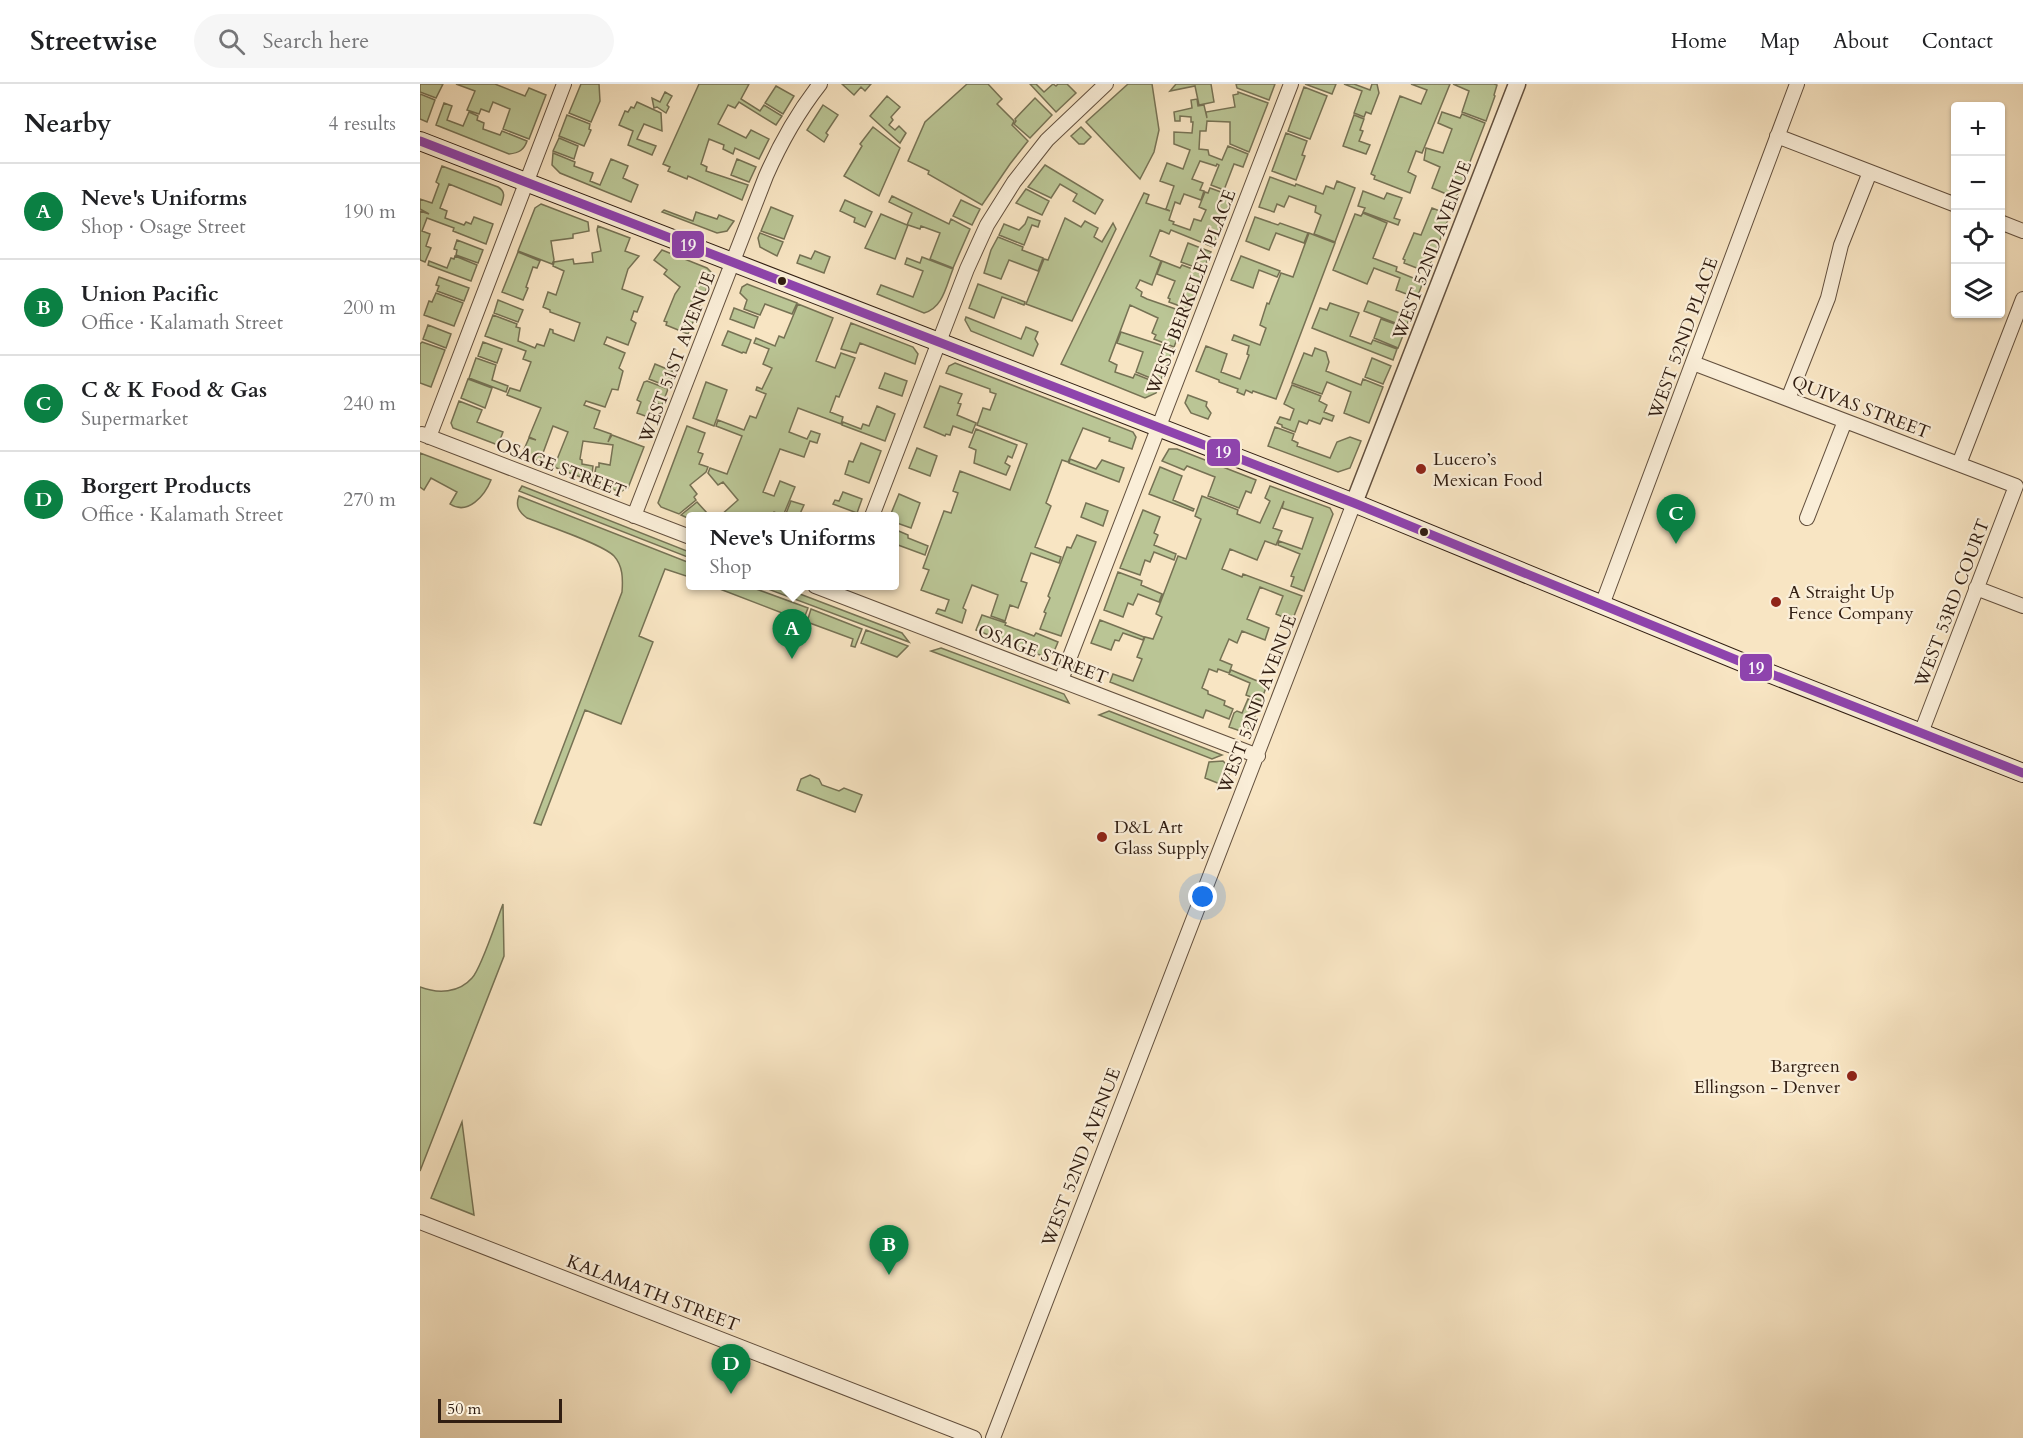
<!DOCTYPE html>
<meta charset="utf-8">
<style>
body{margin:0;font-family:Cardo,serif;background:#f6f6f6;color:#202124}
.controls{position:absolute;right:18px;top:18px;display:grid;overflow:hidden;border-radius:6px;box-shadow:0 2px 4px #0004}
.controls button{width:54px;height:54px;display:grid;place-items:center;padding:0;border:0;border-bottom:2px solid #e0e0e0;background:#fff;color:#202124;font:30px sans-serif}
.scale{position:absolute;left:18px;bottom:15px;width:124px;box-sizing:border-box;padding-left:6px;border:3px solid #311e12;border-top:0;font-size:16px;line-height:21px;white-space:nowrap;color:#311e12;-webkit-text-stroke:4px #faeed8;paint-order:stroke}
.you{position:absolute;left:783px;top:813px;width:21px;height:21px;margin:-15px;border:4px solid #fff;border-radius:50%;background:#1a73e8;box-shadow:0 0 0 9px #1a73e833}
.badge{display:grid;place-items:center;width:39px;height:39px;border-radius:50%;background:#0b8043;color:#fff;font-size:20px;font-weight:700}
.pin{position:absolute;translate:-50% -50px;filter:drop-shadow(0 2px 3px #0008)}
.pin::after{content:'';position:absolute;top:32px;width:21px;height:18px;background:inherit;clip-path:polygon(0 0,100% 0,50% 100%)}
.popup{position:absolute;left:266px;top:428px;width:213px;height:78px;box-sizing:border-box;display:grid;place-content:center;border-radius:6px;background:#fff;filter:drop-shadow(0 2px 4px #0005);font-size:20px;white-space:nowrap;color:#757577}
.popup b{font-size:22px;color:#202124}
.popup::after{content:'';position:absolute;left:50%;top:100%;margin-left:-12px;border:12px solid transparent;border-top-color:#fff}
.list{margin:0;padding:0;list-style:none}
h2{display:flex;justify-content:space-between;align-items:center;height:78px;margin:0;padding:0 24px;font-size:26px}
h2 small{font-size:20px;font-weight:400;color:#757577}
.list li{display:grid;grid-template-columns:39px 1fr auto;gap:18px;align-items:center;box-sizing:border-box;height:96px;padding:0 24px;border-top:2px solid #e0e0e0}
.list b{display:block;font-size:22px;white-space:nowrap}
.list p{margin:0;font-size:20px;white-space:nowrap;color:#757577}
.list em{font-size:20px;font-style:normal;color:#757577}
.icon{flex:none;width:33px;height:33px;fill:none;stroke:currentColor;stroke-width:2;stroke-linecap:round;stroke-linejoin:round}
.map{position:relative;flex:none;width:1603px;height:1354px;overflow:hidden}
header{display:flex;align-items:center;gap:36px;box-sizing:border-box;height:84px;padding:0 30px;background:#fff;border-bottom:2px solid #e0e0e0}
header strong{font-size:28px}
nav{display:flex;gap:33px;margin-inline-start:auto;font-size:21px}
.search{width:420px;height:54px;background:#f6f6f6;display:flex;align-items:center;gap:15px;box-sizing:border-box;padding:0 21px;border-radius:33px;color:#757577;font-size:22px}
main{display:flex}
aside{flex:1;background:#fff}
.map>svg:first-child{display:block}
.green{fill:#bac595;stroke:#767254;stroke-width:1.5}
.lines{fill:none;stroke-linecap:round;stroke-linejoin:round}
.minor-casing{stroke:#63503e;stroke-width:16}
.tertiary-casing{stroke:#63503e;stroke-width:19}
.secondary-casing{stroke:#311e12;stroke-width:20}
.minor{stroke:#faeed8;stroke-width:14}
.tertiary{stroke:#faeed8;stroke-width:16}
.secondary{stroke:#faeed8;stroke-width:18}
.bus-1-casing{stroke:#faeed8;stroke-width:14}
.bus-1{stroke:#8e44ad;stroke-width:9}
.bus-dot{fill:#311e12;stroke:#faeed8;stroke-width:2}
.poi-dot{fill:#8f2418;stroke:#faeed8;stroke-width:2}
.labels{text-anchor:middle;stroke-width:4.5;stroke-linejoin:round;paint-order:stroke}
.street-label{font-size:18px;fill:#311e12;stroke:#faeed8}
.poi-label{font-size:18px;fill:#311e12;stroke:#faeed8;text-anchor:start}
.line-badge{stroke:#faeed8;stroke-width:2}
.badge-label{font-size:16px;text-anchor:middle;font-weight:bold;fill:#fff}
</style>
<header>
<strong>Streetwise</strong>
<div class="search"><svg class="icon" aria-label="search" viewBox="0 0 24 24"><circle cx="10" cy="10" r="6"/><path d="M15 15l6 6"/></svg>Search here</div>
<nav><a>Home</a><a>Map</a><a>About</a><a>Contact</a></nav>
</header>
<main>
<aside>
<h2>Nearby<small>4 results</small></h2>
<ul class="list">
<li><span class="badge">A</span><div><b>Neve's Uniforms</b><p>Shop · Osage Street</p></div><em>190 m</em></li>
<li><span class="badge">B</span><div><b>Union Pacific</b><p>Office · Kalamath Street</p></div><em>200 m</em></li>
<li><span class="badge">C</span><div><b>C &amp; K Food &amp; Gas</b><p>Supermarket</p></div><em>240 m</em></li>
<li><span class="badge">D</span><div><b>Borgert Products</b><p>Office · Kalamath Street</p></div><em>270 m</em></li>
</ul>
</aside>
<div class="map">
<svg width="1603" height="1354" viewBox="0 0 1603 1354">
<rect width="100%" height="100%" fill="#f8e5c3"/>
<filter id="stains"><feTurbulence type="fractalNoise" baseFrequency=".00333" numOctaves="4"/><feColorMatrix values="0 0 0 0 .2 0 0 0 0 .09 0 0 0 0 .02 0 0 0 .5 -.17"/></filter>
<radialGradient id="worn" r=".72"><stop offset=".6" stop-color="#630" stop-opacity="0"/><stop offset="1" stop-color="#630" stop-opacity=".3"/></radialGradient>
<!-- green -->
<path class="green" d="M0 0H23L16 14 0 8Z
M36 0H75L105 12 109 4 126 11 109 55 83 45 90 25 73 18 69 28 61 25 59 30 47 26 55 7Z
M161 0H179L180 17 171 38 149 29Z
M279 0H329L321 15 340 27 344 21 362 32 356 41 319 18 315 24 308 21 298 40 326 54 331 46 349 55 339 75 315 64 313 70 303 65 304 61 289 55 281 80 287 83 286 87 328 101 322 116 268 92 267 95 248 87 250 83 243 80Z
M422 0H451L445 7 441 3 434 11Z
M547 0H568L582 15 577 20 594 37 592 41 608 57 590 80 562 121 508 90 509 87 488 77 505 38Z
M610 0H616L624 8 633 0 636 2 638 0H647L656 9 636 28Z
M708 0H732L739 46 734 68 720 95 666 38Z
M756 0H791L794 18 779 21 775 2 750 7Z
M816 0H855L849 16 817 4Z
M885 0H916L912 10Z
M924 0H934L950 6 952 0H957L959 9 951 30 946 28 944 33 934 29 942 7Z
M991 0H1030L1002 69 996 67 988 88 996 92 990 109 954 95 955 92 951 90 980 12 1001 20 1007 6Z
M1074 0 1077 1 1074 11 1075 12 1066 37 1042 28 1049 7 1033 0Z
M356 2 374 12 363 30 345 19Z
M884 3 907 12 890 55 868 47Z
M245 8 252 12 247 21 249 23 246 29 237 23 234 24 232 14 240 18Z
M818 8 848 19 829 68 810 60V38L787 37 786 47H780L779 65 788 66 789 71 802 76 808 62 828 70 823 83 814 80 804 106 791 101 799 81 797 80 796 82 780 77 772 95 783 99 780 106 784 107 781 116 764 110 760 120 755 118 749 136 754 138 753 140 770 146 774 135 781 137 786 126 779 123 785 108 788 109 790 104 812 112 793 163 751 146 749 150 740 146 730 172 741 177 732 201 720 196 716 204 722 208 721 212 727 215 767 229 754 263 734 255 736 251 732 249 738 234 710 221 689 277 697 281 695 288 713 294 715 290 740 300 736 309 725 314 641 280 724 109 729 111 726 119 750 127 746 125 754 102 740 97 747 79 763 85 770 66 754 60V48L772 49 773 38H771V33L760 32V37H755L754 28 772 24 771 16 777 15 778 22 784 21 787 34 786 28 815 23 813 11 818 10Z
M0 10 15 16 7 38 0 35Z
M467 12 480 23 471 33 473 36 469 41 475 46 479 42 486 49 480 59 450 32Z
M615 14 632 31 610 54 594 40 596 37 595 35Z
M217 18 241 29 242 47 224 40 217 55 236 62 232 71 208 61 213 47 199 41 205 27 208 28 211 23 214 24Z
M24 19 32 22 27 36 43 42 49 28 58 32 57 36 64 39 63 45 80 51 82 47 107 57C104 66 99 69 89 70L16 41Z
M403 21 418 31 406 49 408 51 404 58 387 46Z
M1022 28 1040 34 1042 30 1065 39 1036 114 1012 104 1020 83 1004 76 1006 64 1023 69 1032 45 1018 39Z
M147 31 170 40 169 45 171 46 164 62 139 52Z
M934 31 944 35 940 46 943 47 939 57 950 61 946 70 923 62Z
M453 43 480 64 459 112 424 92 442 62 440 60Z
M661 43 671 53 664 60H659L651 52Z
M866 49 887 57 882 71 885 72 876 96 852 87Z
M139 54 158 62 154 75 133 67Z
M133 69 155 78 154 82 173 89 170 97 180 101 191 75 208 82 203 94 218 101 211 118 140 89 132 81Z
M317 75 336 83 329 98 311 91Z
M625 81 683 116 675 130 653 117 657 110 640 100 631 114 608 103Z
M22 82 78 103C86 108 84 113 81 121L29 100 20 124 27 127 25 134 44 141 46 138 51 140 54 133 73 140 66 160 33 147 34 144 7 134 2 147 10 150 6 162 11 164 5 178 0 176V127L9 130 0 125V115L12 119 19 100 16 98Z
M850 93 875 102 876 100 903 110 906 102 914 105 917 97 935 104 915 158 894 150 901 131 895 128 896 122 869 112 864 123 857 120 854 128 839 123Z
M606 105 629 117 622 131 596 119Z
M943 107 964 115 967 109 982 114 974 134 980 136 978 141 943 128 945 124 938 122Z
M472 112 529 140 531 135 550 145 533 184 510 175 520 149 501 142 500 145 488 141 475 175 445 164 461 130 487 141 492 129 469 118Z
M425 116 452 128 445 143 434 138 435 134 420 127Z
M541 116 560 125 552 141 533 132Z
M121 120 168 138 169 147 153 150V154L131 157 134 176 132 180 98 167 115 124Z
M351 123 373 132 364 155 341 147Z
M1012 124 1030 131 1007 188 984 179 985 176 983 175 994 149 1001 151Z
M244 126 273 137 276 128 297 135 299 131 314 137 307 147 297 149 242 128Z
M943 129 967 139 953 174 977 183 976 187 1003 198 997 214 976 206 980 194 954 184 947 200 913 186 935 130 941 132Z
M608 133 620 137 618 143 612 141 604 161 579 151 584 140 599 146 605 140Z
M835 133 858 141 860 139 888 149 884 159 856 149 849 166 826 157Z
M645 134 661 143 665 137 678 144 674 153 682 158 693 139 696 145 652 237 606 220 624 175 628 176Z
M178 142 210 154 205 167 219 172 208 185 202 205 223 213 217 228 214 227 211 236 216 239 208 261 187 253 184 260 205 269 199 284 203 287 198 306 192 305 185 323 166 317 164 321 180 327 174 344 191 350 188 358 192 351 224 363 208 404 200 408 173 398 176 383H179V379L190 381 193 361 163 357 160 375 162 376V380L173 382 171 397 134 383 148 348 133 342 120 377 102 370 109 354 116 356 109 353 121 324 87 311 90 304 100 307 111 278 103 275 106 267 65 252 73 231 97 240 96 243 100 244 98 257 115 264 117 260 124 262 130 245 133 246V249L154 257 160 239 130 228V226L123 223 128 208 136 211 144 187 133 182 134 178 153 175 154 180 173 178 172 169 181 167 177 146Z
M340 149 363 158 357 172 340 163 338 154Z
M889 149 915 159 856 315 833 307 832 309 826 306 824 311 817 308 818 305 799 298V296L776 287 786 262 807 270 801 288 820 295 829 271 827 270 829 262 812 256 814 251 840 261 846 244 840 241 847 219 849 220 861 189 873 193Z
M578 153 603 163 602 166 623 174 618 187 589 176 581 195 564 189 571 166Z
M37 156 63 166 58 179 36 171 37 166 34 165Z
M768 159 791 168 783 186 761 178Z
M242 166 287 184 291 188V194L268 250 246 241 247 238 244 237 255 210 260 203 244 190 247 186 234 176Z
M395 167 410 173 404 189 377 179 380 171 391 175Z
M98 168 120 177 117 184 113 183 106 203 108 204 103 216 82 208Z
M35 172 57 181 51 197 8 181 9 177 27 184 31 174 34 175Z
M821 172 860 187 857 193 839 186 833 204 811 196Z
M502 173 533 185C526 202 523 224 504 229L457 210 461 201 493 213 503 187 485 180 487 174 500 179Z
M742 177 760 184 762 181 783 189 768 225 749 218 750 215 748 214 755 197 737 190Z
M19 193 49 204 44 217 17 207 19 202 16 201Z
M327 200 377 219 372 230 345 220 340 231 324 225 327 216 320 209 322 203Z
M558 200 605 218 604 221 582 213 574 234 549 224Z
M16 209 43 219 34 242 4 231 9 217 12 218Z
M78 216 103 226 98 238 74 229Z
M948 217 990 233 986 243 944 227Z
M910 219 939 229 930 252 951 260 953 256 977 265 973 276 892 244 900 224 907 226Z
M378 220 413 234 396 277 415 284 421 269 435 274 419 313 416 312 410 328 423 333 421 340 378 324 369 348 387 355 391 347 400 350 397 359 390 357 384 373 360 365 343 408 354 412 360 397 375 403 363 432 354 428 352 432H300L318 416 303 398 298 401 288 389 290 384 307 390 322 352 296 342 298 336 324 346 330 332 336 334 346 310 336 306 337 303 342 305 352 284 343 280 349 265 334 259 336 254 355 262 359 252 364 254Z
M314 224 338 233 334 244 310 235Z
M546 233 601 255 606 243 618 248 615 255 618 260 613 272 551 247 545 236Z
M961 235 986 244 978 264 954 254Z
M431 239 493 263 498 270 495 280 440 259 436 269 421 265Z
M8 241 31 250 26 264 3 255Z
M308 247 331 256 326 269 323 268 322 269 302 261Z
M701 248 753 265 740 298 716 288 723 268 697 259Z
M2 258 25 266 11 303 0 299V260Z
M63 258 82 265 77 279 58 272Z
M895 264 906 268 909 278 906 287 941 301 943 295 963 303 949 339 924 329 931 308 907 298 902 310 872 299 884 269 892 272Z
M56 274 76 281 72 296 88 302 86 308 49 294Z
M952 274 971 282 963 300 945 293Z
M535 279 713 348 716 353 712 365 689 357 690 354 663 344 648 378 642 376 626 419 631 422 615 463 641 473 639 479 611 469 601 497 607 499 598 524 590 521 585 537 571 532 578 511 552 501 543 524 546 526 542 539 516 529 518 525 525 527 529 516 501 506 509 486 503 484 524 427 531 429 538 409 533 407 540 387 590 406 607 360 557 341 563 324 570 326 576 310 570 308V305L526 289 529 282Z
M235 280 254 288 249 303 229 295Z
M465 289 487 297 482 312 459 304Z
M48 295 72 304 65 324 41 314Z
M227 297 248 305 242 321 237 319 231 334 217 329 221 318 217 316 224 298Z
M286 298 307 306 294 342 273 334Z
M872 301 901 312 899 317 907 321 904 328 914 332 912 337 903 334 900 340 889 336 887 340 879 337 875 348 862 343V341L857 339 860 333 870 336 874 325 864 320Z
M520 302 542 310 538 319 541 320 537 331 556 339 552 349 533 342 530 351 526 350 525 352 504 343Z
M768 311 787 318 786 322 791 329 788 335 771 329 765 319Z
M39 317 62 326 57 338 83 348 78 361 33 344 31 339Z
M457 322 475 330 465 357 422 341 423 338 441 345 443 340 449 342Z
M267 342 285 349 278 368 283 370 279 380 288 383 286 388 270 401 277 410 274 413 276 416 259 430 241 423 238 419Z
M855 343 874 350 872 356 878 359 877 362 910 374 917 358 930 353 941 357 930 384 918 388 848 362Z
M556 345 597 361 592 374 588 372 585 379 590 382 586 391 554 379 556 366 549 363Z
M441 359 461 367 449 399 425 390 429 377 433 378Z
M497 364 517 372 510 392 489 384Z
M749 365H757L836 396 831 409 826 407 819 424 788 412 795 393 767 382 764 386 742 377Z
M0 369 71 396C65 411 48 432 30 420L37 408 11 394 4 406 0 403Z
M650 375 676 385 682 376 704 384 699 398 649 379Z
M740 383 762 392 753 416 774 425 773 427 729 410Z
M102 402 267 467 270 474 99 407Z
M850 402 910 424 913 430 884 507 871 502 874 493 871 492 880 470 858 461 859 457 882 465 893 434 862 424 864 417 853 444 862 447 856 461 845 457 837 476 810 465 802 485 822 493 823 490 882 512 872 537 856 530 863 512 840 503 827 535 849 544 845 556 822 547 817 559 809 555 800 576 812 581 809 589 798 585 797 588 789 585 782 604 788 607V610L805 617 804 621 813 625 809 635 786 626 783 634 690 598 693 590 713 597 722 575 717 573 725 553 733 555 742 533 736 530 758 472 766 475 781 435 775 432 782 412 818 426 817 430 840 439 850 417 845 414Z
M423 408 442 415 437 429 413 420 415 416 419 417Z
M479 410 500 419 491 444 474 438V432H470Z
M99 412 270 479V488L266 492 245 485 219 552 233 558 201 640 165 626 121 741 114 739 202 508C203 495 203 482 194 472 183 460 125 441 107 434 99 428 95 422 99 412Z
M371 417 384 421 379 432H365Z
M277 418 287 429 283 432H270V435L261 431Z
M666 419 688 427 683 442 661 433Z
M723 426 740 433 734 449 738 451 734 461 756 470 754 476 734 468 730 478 725 476 720 491 700 484Z
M474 445 488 451V454L508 462 505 471 478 461 474 470Z
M657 451 676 458 641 552 620 545 626 529 624 528 630 514 628 512 647 463 651 464Z
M698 488 722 497 721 501 742 510 739 518 718 510 713 521 708 519 703 533 684 526Z
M292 502H328L388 524 383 537Z
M340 502H359L482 549 489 558Z
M391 525 442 545 435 563 431 562 433 555 387 538Z
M562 531 586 539 585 541 614 552 616 549 638 558C635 565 634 571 625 573L556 546Z
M680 536 724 553 723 556 703 549 699 557 695 556 691 566 671 559Z
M446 546 488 562 477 573 441 559Z
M521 564 644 610 649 619 511 567Z
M811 586 847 601 841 617 826 611 830 599 809 590Z
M828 615 840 620 830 644 823 648 809 643 814 629 817 627 822 629Z
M689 627 802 671 792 675 679 631Z
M803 677 811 685 805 702 785 694 789 678Z
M390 691 399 695 402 701 419 707 424 704 442 711 435 728 377 706 381 695Z
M83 820 84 872 0 1087V903C18 910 39 909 52 894 61 885 77 835 83 820Z
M42 1038 54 1131 11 1114Z"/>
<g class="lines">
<defs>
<path id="minor" d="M1357 52 1536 121
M1580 138 1603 147
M1273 279 1596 402 1501 649
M1368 315 1408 214 1421 161 1450 88
M2 350 270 453
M9 353 144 0
M1539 380 1603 215
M214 432 346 92C360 60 378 28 400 0
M452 432 547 185 567 141 594 98 627 56 686 0
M1387 434 1425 337
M395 502 838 672
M1556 504 1603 522
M1182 521 1377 0
M641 596 871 0
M0 1138 554 1354
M573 1354 934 419"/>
<path id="tertiary" d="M934 419 1097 0"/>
<path id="secondary" d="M0 57 934 419 1341 586 1603 689"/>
</defs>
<!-- minor casing -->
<use href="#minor" class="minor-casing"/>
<!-- tertiary casing -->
<use href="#tertiary" class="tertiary-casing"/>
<!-- secondary casing -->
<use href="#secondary" class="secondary-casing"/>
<!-- minor -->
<use href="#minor" class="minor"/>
<!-- tertiary -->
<use href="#tertiary" class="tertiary"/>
<!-- secondary -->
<use href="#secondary" class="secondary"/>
<defs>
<path id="bus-1" d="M0 57 934 419 1341 586 1603 689"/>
</defs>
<!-- bus-1 casing -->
<use href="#bus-1" class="bus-1-casing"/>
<!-- bus-1 -->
<use href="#bus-1" class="bus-1"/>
</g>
<!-- markers -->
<g class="bus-dot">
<circle cx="362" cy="197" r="5"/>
<circle cx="1004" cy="448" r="5"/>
</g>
<g class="poi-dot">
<circle cx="1001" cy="385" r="6"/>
<circle cx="1356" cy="518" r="6"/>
<circle cx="682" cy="753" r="6"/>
<circle cx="1432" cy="992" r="6"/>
</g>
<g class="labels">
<!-- street labels -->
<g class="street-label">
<text transform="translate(1012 166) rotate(-69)" y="6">WEST 52ND AVENUE</text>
<text transform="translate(771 208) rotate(-69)" y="6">WEST BERKELEY PLACE</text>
<text transform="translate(1263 254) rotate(-70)" y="6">WEST 52ND PLACE</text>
<text transform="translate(257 273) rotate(-69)" y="6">WEST 51ST AVENUE</text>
<text transform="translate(1441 323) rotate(21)" y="6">QUIVAS STREET</text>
<text transform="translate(141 384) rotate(21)" y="6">OSAGE STREET</text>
<text transform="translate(1532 519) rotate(-69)" y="6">WEST 53RD COURT</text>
<text transform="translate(623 570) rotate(21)" y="6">OSAGE STREET</text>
<text transform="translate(837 620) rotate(-69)" y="6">WEST 52ND AVENUE</text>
<text transform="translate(661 1073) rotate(-69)" y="6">WEST 52ND AVENUE</text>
<text transform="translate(233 1209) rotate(21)" y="6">KALAMATH STREET</text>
</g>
<!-- poi labels -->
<g class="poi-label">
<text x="1013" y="381">Lucero’s<tspan x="1013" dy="21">Mexican Food</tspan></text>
<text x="1368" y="514">A Straight Up<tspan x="1368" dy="21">Fence Company</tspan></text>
<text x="694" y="749">D&amp;L Art<tspan x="694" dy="21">Glass Supply</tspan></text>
<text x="1420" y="988" text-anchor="end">Bargreen<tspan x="1420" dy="21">Ellingson - Denver</tspan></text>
</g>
</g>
<g class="line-badge">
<rect x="251" y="146" width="34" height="29" rx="6" fill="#8e44ad"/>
<rect x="786" y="354" width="35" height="29" rx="6" fill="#8e44ad"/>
<rect x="1319" y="569" width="34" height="29" rx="6" fill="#8e44ad"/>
</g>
<g class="badge-label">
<text x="268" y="167">19</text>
<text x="803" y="374">19</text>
<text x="1336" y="590">19</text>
</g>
<rect width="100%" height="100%" filter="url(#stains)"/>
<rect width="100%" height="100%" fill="url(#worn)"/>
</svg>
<div class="controls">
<button>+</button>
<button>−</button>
<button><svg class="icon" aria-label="locate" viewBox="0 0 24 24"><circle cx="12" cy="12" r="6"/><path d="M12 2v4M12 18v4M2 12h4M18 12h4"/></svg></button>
<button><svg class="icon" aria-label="layers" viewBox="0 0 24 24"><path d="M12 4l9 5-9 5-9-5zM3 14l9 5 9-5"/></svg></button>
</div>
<div class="scale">50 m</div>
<div class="you"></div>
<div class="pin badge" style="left:372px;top:575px">A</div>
<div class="popup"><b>Neve's Uniforms</b>Shop</div>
<div class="pin badge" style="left:469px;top:1191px">B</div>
<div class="pin badge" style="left:1256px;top:460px">C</div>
<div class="pin badge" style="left:311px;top:1310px">D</div>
</div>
</main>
